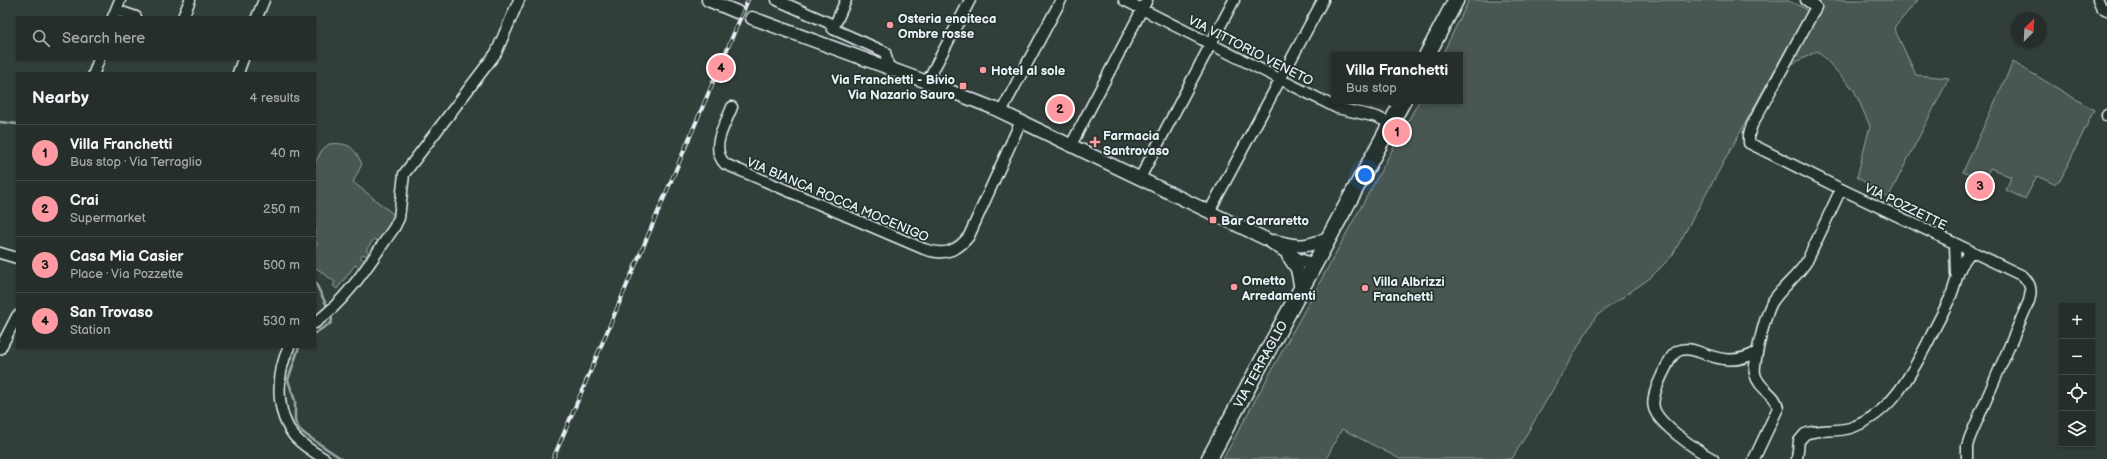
<!DOCTYPE html>
<meta charset="utf-8">
<style>
body{margin:0;font-family:"Balsamiq Sans",sans-serif;background:#323a37;color:#f1f3f6}
.controls{position:absolute;right:12px;bottom:12px;display:grid;overflow:hidden;border-radius:0px;box-shadow:0 1px 3px #0004}
.controls button{width:36px;height:36px;display:grid;place-items:center;padding:0;border:0;border-bottom:1px solid #424a47;background:#262e2b;color:#f1f3f6;font:20px sans-serif}
.compass{position:absolute;left:2011px;top:12px;width:36px;height:36px;border-radius:50%;background:#262e2b;box-shadow:0 1px 3px #0004;rotate:24deg}
.you{position:absolute;left:1365px;top:175px;width:14px;height:14px;margin:-10px;border:3px solid #fff;border-radius:50%;background:#1a73e8;box-shadow:0 0 0 6px #1a73e833}
.badge{display:grid;place-items:center;width:26px;height:26px;border-radius:50%;background:#ff9aa2;color:#111;font-size:13px;font-weight:700}
.pin{position:absolute;translate:-50% -50%;border:2px solid #fff;box-shadow:0 1px 4px #0006}
.popup{position:absolute;left:1331px;top:52px;width:132px;height:52px;box-sizing:border-box;display:grid;place-content:center;border-radius:0px;background:#262e2b;filter:drop-shadow(0 1px 3px #0005);font-size:13px;white-space:nowrap;color:#a4a8a9}
.popup b{font-size:15px;color:#f1f3f6}
.popup::after{content:'';position:absolute;left:50%;top:100%;margin-left:-8px;border:8px solid transparent;border-top-color:#262e2b}
.list{margin:0;padding:0;list-style:none}
h2{display:flex;justify-content:space-between;align-items:center;height:52px;margin:0;padding:0 16px;font-size:17px}
h2 small{font-size:13px;font-weight:400;color:#a4a8a9}
.list li{display:grid;grid-template-columns:26px 1fr auto;gap:12px;align-items:center;box-sizing:border-box;height:56px;padding:0 16px;border-top:1px solid #424a47}
.list b{display:block;font-size:15px;white-space:nowrap}
.list p{margin:0;font-size:13px;white-space:nowrap;color:#a4a8a9}
.list em{font-size:13px;font-style:normal;color:#a4a8a9}
.icon{flex:none;width:22px;height:22px;fill:none;stroke:currentColor;stroke-width:2;stroke-linecap:round;stroke-linejoin:round}
.map{position:relative;flex:none;width:2107px;height:459px;overflow:hidden}
.search{position:absolute;background:#262e2b;box-shadow:0 1px 3px #0004;left:16px;top:16px;width:300px;height:44px;display:flex;align-items:center;gap:10px;box-sizing:border-box;padding:0 14px;border-radius:0px;color:#a4a8a9;font-size:15px}
.panel{position:absolute;background:#262e2b;box-shadow:0 1px 3px #0004;left:16px;top:72px;width:300px;height:276px;border-radius:0px}
.map>svg:first-child{display:block}
.green{fill:#495651;stroke:#98a4a4}
.lines{fill:none;stroke-linecap:round;stroke-linejoin:round}
.stream{stroke:#9ea9ab;stroke-width:2.5}
.tertiary-tunnel{stroke:#4d5956;stroke-width:12;stroke-dasharray:12 6;stroke-linecap:butt}
.minor-casing{stroke:#e8f1f8;stroke-width:13}
.tertiary-casing{stroke:#e8f1f8;stroke-width:15}
.primary-casing{stroke:#e8f1f8;stroke-width:18}
.minor{stroke:#26332d;stroke-width:10}
.tertiary{stroke:#26332d;stroke-width:12}
.primary{stroke:#26332d;stroke-width:15}
.rail-casing{stroke:#e8f1f8;stroke-width:4}
.rail{stroke:#26332d;stroke-width:2.5;stroke-dasharray:8;stroke-linecap:butt}
.poi-dot{fill:#ff9aa2;stroke:#26332d;stroke-width:1.5}
.labels{text-anchor:middle;stroke-width:3.5;stroke-linejoin:round;paint-order:stroke}
.poi-label{font-size:13px;font-weight:bold;fill:#e8f1f8;stroke:#26332d;text-anchor:start}
.street-label{font-size:13px;fill:#e8f1f8;stroke:#26332d}
</style>
<div class="map">
<svg width="2107" height="459" viewBox="0 0 2107 459">
<rect width="100%" height="100%" fill="#323e39"/>
<filter id="ink" filterUnits="userSpaceOnUse"><feTurbulence type="fractalNoise" baseFrequency=".025" numOctaves="2"/><feDisplacementMap in="SourceGraphic" scale="8" xChannelSelector="R" yChannelSelector="G"/><feConvolveMatrix kernelMatrix="1 2 1 2 8 2 1 2 1" color-interpolation-filters="sRGB"/></filter>
<g filter="url(#ink)">
<!-- green -->
<path class="green" d="M1469 0H1786L1804 8 1807 11 1672 256 1650 278 1596 316 1512 459H1400L1342 429 1326 459H1223L1419 101H1460V55H1442Z
M1817 0H1918L1894 28 1916 75 1949 78 1888 198 1857 177 1870 126 1854 90 1818 51 1784 68 1808 23Z
M2013 62 2094 110 2061 179 2054 184 2037 176 2025 199 2006 190 2011 177 1990 168 1984 181 1963 172Z
M329 144C349 142 354 147 362 164L353 182 397 217 378 241 374 239 366 250 369 252 366 256 363 254 360 257 365 261 360 268 355 265 337 289 333 286 335 282 315 267V247L318 243 315 241V163L322 150Z"/>
<g class="lines">
<!-- stream -->
<path class="stream" d="M0 122 17 124
M315 282 328 308
M315 333 331 323 332 320 331 314
M299 347 288 380 295 401V421L299 429 306 435 342 459"/>
<!-- tertiary-tunnel -->
<path class="tertiary-tunnel" d="M737 12 752 18"/>
<defs>
<path id="minor" d="M777 0 829 23 833 29
M846 0 833 29 885 52 889 68
M1124 0 1337 108 1377 117 1391 124
M1806 0 1816 7 1752 125 1749 134V143L1841 189 2023 276C2031 284 2032 291 2029 301L1970 437 1967 446V459
M2098 0 2101 7 2107 10
M116 10 136 17
M113 17 120 0
M183 17 190 0
M257 17 264 0
M94 73 99 59
M238 73 243 59
M927 82 970 0
M732 107C725 126 709 147 725 164L924 249C943 256 957 252 969 236L1021 121
M1001 112 1061 0
M2107 116V115
M1071 145 1147 0
M1140 178 1234 0
M1209 212 1323 0
M1955 244 1956 274
M0 253 17 258
M315 323C349 298 370 262 394 228L399 218 404 174 496 53 519 0
M289 347C276 374 275 413 295 437 303 446 315 453 325 459
M0 349 17 316
M1713 459C1698 451 1658 424 1654 408 1651 397 1659 382 1663 373 1668 365 1671 352 1681 350 1688 348 1693 350 1699 352 1720 360 1736 364 1757 352
M1754 459 1778 408C1776 393 1759 390 1755 374 1753 363 1766 311 1773 301 1783 286 1798 276 1807 261L1841 189
M1797 459 1799 441 1805 434C1820 428 1838 433 1853 427 1892 412 1910 376 1928 342 1935 327 1943 313 1950 298 1958 279 1956 269 1971 252"/>
<path id="tertiary" d="M708 0 737 12
M752 18 927 82 993 108 1266 239 1299 260 1315 265
M1274 241C1298 247 1307 248 1330 237
M1288 256 1297 269 1301 289"/>
<path id="primary" d="M1427 55 1456 0
M1209 459 1403 101"/>
</defs>
<!-- minor casing -->
<use href="#minor" class="minor-casing"/>
<!-- tertiary casing -->
<use href="#tertiary" class="tertiary-casing"/>
<!-- primary casing -->
<use href="#primary" class="primary-casing"/>
<!-- minor -->
<use href="#minor" class="minor"/>
<!-- tertiary -->
<use href="#tertiary" class="tertiary"/>
<!-- primary -->
<use href="#primary" class="primary"/>
<defs>
<path id="rail" d="M553 459 748 0"/>
</defs>
<!-- rail casing -->
<use href="#rail" class="rail-casing"/>
<!-- rail -->
<use href="#rail" class="rail"/>
</g>
</g>
<!-- markers -->
<g class="poi-dot">
<circle cx="890" cy="25" r="4"/>
<circle cx="983" cy="70" r="4"/>
<rect x="959" y="82" width="8" height="8" rx="2"/>
<path d="M1093 136h4v4h4v4h-4v4h-4v-4h-4v-4h4z"/>
<rect x="1209" y="216" width="8" height="8" rx="2"/>
<circle cx="1234" cy="287" r="4"/>
<circle cx="1365" cy="288" r="4"/>
</g>
<g class="labels">
<!-- poi labels -->
<g class="poi-label">
<text x="898" y="23">Osteria enoiteca<tspan x="898" dy="15">Ombre rosse</tspan></text>
<text x="991" y="75">Hotel al sole</text>
<text x="955" y="84" text-anchor="end">Via Franchetti - Bivio<tspan x="955" dy="15">Via Nazario Sauro</tspan></text>
<text x="1103" y="140">Farmacia<tspan x="1103" dy="15">Santrovaso</tspan></text>
<text x="1221" y="225">Bar Carraretto</text>
<text x="1242" y="285">Ometto<tspan x="1242" dy="15">Arredamenti</tspan></text>
<text x="1373" y="286">Villa Albrizzi<tspan x="1373" dy="15">Franchetti</tspan></text>
</g>
<!-- street labels -->
<g class="street-label">
<text transform="translate(1251 50) rotate(27)" y="5">VIA VITTORIO VENETO</text>
<text transform="translate(838 199) rotate(23)" y="5">VIA BIANCA ROCCA MOCENIGO</text>
<text transform="translate(1906 206) rotate(26)" y="5">VIA POZZETTE</text>
<text transform="translate(1260 364) rotate(-61)" y="5">VIA TERRAGLIO</text>
</g>
</g>
</svg>
<div class="controls">
<button>+</button>
<button>−</button>
<button><svg class="icon" aria-label="locate" viewBox="0 0 24 24"><circle cx="12" cy="12" r="6"/><path d="M12 2v4M12 18v4M2 12h4M18 12h4"/></svg></button>
<button><svg class="icon" aria-label="layers" viewBox="0 0 24 24"><path d="M12 4l9 5-9 5-9-5zM3 14l9 5 9-5"/></svg></button>
</div>
<svg class="compass" viewBox="-18 -18 36 36"><path d="M0-13l5 13h-10z" fill="#e53935"/><path d="M0 13l5-13h-10z" fill="#a4a8a9"/></svg>
<div class="you"></div>
<div class="pin badge" style="left:1397px;top:132px">1</div>
<div class="popup"><b>Villa Franchetti</b>Bus stop</div>
<div class="pin badge" style="left:1060px;top:109px">2</div>
<div class="pin badge" style="left:1980px;top:186px">3</div>
<div class="pin badge" style="left:721px;top:68px">4</div>
<div class="search"><svg class="icon" aria-label="search" viewBox="0 0 24 24"><circle cx="10" cy="10" r="6"/><path d="M15 15l6 6"/></svg>Search here</div>
<section class="panel">
<h2>Nearby<small>4 results</small></h2>
<ul class="list">
<li><span class="badge">1</span><div><b>Villa Franchetti</b><p>Bus stop · Via Terraglio</p></div><em>40 m</em></li>
<li><span class="badge">2</span><div><b>Crai</b><p>Supermarket</p></div><em>250 m</em></li>
<li><span class="badge">3</span><div><b>Casa Mia Casier</b><p>Place · Via Pozzette</p></div><em>500 m</em></li>
<li><span class="badge">4</span><div><b>San Trovaso</b><p>Station</p></div><em>530 m</em></li>
</ul>
</section>
</div>
